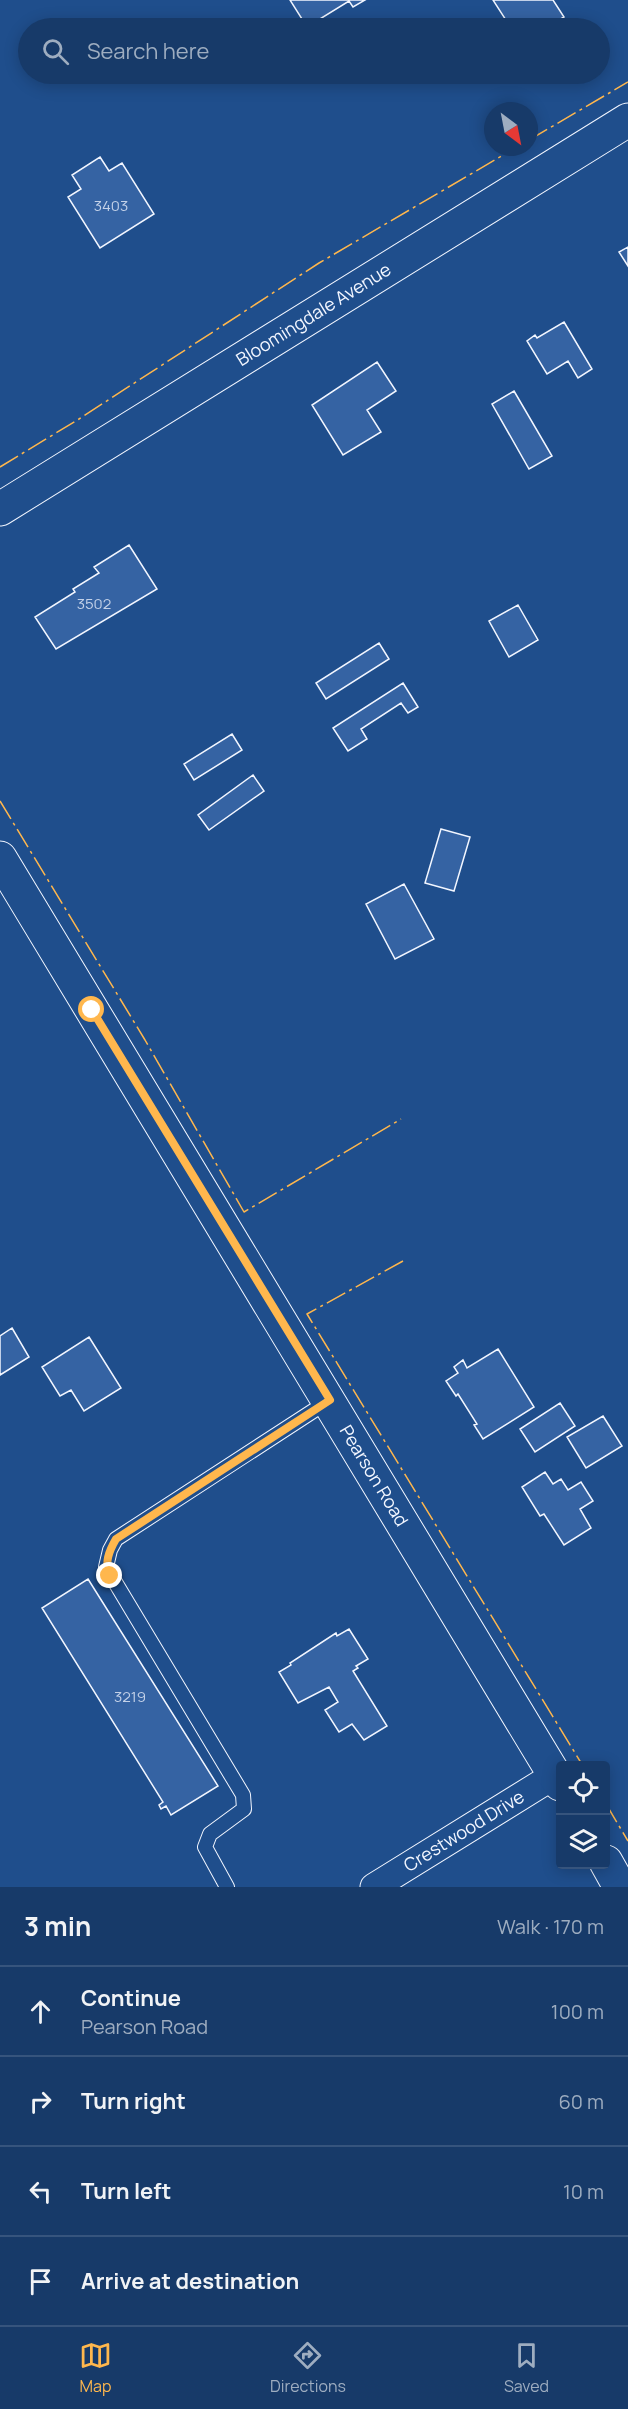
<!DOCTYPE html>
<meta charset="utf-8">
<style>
body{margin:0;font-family:Manrope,sans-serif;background:#20416f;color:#f1f3f6}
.controls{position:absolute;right:18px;bottom:18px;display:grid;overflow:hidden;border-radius:6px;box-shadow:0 3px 15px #0003}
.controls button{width:54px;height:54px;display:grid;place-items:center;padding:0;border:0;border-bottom:2px solid #36547d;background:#173a69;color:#f1f3f6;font:30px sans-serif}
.compass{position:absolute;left:484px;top:102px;width:54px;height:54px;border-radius:50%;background:#173a69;box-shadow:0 3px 15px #0003;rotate:148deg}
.stop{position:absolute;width:18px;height:18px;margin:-14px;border:4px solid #ffb74d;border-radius:50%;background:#fff}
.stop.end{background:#ffb74d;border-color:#fff;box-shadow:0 2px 6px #0008}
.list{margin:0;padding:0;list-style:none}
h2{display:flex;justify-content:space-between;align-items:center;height:78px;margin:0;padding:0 24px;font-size:26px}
h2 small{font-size:20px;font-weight:400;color:#9eadc0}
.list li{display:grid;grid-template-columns:39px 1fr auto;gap:18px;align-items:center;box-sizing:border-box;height:90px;padding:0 24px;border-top:2px solid #36547d}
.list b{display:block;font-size:22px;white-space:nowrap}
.list p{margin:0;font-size:20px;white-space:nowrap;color:#9eadc0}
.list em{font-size:20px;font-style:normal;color:#9eadc0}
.icon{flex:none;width:33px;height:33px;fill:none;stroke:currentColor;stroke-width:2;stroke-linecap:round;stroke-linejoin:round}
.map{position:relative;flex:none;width:628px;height:1887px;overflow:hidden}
.search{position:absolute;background:#173a69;box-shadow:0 3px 15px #0003;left:18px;right:18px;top:18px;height:66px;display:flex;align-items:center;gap:15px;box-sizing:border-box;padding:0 21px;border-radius:33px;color:#9eadc0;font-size:22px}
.sheet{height:438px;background:#173a69}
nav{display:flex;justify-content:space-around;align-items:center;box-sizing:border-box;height:84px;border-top:2px solid #36547d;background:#173a69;font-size:16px;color:#9eadc0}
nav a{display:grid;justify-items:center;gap:3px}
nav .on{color:#ffb74d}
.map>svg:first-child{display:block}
.building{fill:#3563a3;stroke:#f2f6ff;stroke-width:1.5}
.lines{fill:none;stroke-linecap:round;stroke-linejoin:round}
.lane-casing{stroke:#f2f6ff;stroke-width:16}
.street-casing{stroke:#f2f6ff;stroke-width:29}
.secondary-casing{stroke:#f2f6ff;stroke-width:35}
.lane{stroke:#1f4e8c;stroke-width:14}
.street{stroke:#1f4e8c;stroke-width:27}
.secondary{stroke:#1f4e8c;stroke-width:33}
.power{stroke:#ffb74d;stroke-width:1.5;stroke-dasharray:21 4.5 3 4.5;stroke-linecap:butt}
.route{stroke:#ffb74d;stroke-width:8}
.labels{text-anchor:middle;stroke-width:4.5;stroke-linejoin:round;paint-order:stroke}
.number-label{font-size:15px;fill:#c3d1e8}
.street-label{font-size:18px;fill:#f2f6ff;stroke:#1f4e8c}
</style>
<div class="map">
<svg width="628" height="1887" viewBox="0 0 628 1887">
<rect width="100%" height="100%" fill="#1f4e8c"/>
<!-- building -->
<path class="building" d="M290 0H365L353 7 349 1 307 27Z
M493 0H553L564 17 552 24 555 28H511Z
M100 157 109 171 122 163 154 214 100 248 68 197 81 189 72 175Z
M628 247V266L619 252Z
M564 322 592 369 578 378 568 361 547 374 527 341 535 335 537 338Z
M377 362 396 391 367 410 381 432 343 455 312 405Z
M514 391 552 456 529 469 492 404Z
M129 545 157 589 56 649 35 617 75 592 73 589 99 573 94 567Z
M518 605 538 640 509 657 489 621Z
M379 643 389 659 326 699 316 683Z
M403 683 418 707 408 713 401 703 361 729 367 739 348 751 333 728Z
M232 734 242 750 194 780 184 764Z
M253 775 264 791 209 830 198 815Z
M441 829 470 837 454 891 425 883Z
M404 884 434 939 395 959 366 904Z
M12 1328 29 1357 0 1375V1336Z
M89 1337 121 1388 84 1411 71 1390 60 1396 42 1367Z
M498 1349 534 1407 483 1439 474 1425 477 1424 458 1394 456 1396 446 1381 458 1373 454 1367 463 1360 467 1368Z
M560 1403 575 1426 535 1452 520 1429Z
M603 1416 622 1446 586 1468 567 1437Z
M545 1472 553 1484 561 1479 568 1490 581 1482 593 1501 580 1509 591 1528 564 1545 544 1514 540 1516 522 1487Z
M88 1579 218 1786 171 1815 166 1806 161 1809 159 1805 163 1802 42 1608Z
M349 1629 368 1659 356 1666 358 1668 353 1671 387 1726 364 1740 352 1724 339 1732 325 1710 338 1702 329 1687 298 1703 279 1672 291 1665 290 1663 336 1633 337 1636Z"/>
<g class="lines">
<defs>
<path id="lane" d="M227 1887 205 1847 210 1834 244 1809 243 1795 106 1567 110 1550 116 1539 330 1400"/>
<g id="street">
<path id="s1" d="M374 1887 555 1775"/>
</g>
<g id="secondary">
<path id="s2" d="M0 509 628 120"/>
<path id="s3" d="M0 858 560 1784"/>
<path d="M606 1862 620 1887"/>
</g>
</defs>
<!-- lane casing -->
<use href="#lane" class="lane-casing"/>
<!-- street casing -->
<use href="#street" class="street-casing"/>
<!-- secondary casing -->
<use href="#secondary" class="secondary-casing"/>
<!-- lane -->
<use href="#lane" class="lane"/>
<!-- street -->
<use href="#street" class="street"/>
<!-- secondary -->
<use href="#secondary" class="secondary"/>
<!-- power -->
<path class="power" d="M529 140 628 82
M0 467 79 419 319 263 517 147
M0 801 145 1040 244 1212 401 1119
M403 1261 307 1314 583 1766
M606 1804 628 1841"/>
</g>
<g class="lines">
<!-- route -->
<path class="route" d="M92 1010 330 1400 116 1539C109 1551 104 1563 110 1576"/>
</g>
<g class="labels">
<!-- number labels -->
<g class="number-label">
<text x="111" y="211">3403</text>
<text x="94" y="609">3502</text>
<text x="130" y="1702">3219</text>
</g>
<!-- street labels -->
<g class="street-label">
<text dy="6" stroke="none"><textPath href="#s2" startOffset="369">Bloomingdale Avenue</textPath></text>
<text dy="6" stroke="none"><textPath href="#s3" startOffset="722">Pearson Road</textPath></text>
<text dy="6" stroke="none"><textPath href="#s1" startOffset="106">Crestwood Drive</textPath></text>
</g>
</g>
</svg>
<div class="controls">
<button><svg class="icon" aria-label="locate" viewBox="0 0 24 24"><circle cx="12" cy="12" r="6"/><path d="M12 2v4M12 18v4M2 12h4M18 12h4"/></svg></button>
<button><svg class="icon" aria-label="layers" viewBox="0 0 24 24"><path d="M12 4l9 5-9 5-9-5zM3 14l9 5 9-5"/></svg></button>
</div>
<svg class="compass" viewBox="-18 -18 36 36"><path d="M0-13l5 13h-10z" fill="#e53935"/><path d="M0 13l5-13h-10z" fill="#9eadc0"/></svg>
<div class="stop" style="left:92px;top:1010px"></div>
<div class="stop end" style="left:110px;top:1576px"></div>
<div class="search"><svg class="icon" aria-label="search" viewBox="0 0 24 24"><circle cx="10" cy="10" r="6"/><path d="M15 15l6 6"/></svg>Search here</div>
</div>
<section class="sheet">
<h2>3 min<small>Walk · 170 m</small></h2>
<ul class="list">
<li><svg class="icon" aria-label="ahead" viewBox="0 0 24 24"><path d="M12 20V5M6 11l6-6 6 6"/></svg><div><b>Continue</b><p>Pearson Road</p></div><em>100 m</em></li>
<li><svg class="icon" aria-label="right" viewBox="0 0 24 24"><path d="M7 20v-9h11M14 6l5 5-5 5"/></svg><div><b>Turn right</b></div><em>60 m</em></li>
<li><svg class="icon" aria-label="left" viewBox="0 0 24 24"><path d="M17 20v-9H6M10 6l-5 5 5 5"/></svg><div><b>Turn left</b></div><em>10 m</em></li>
<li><svg class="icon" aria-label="arrive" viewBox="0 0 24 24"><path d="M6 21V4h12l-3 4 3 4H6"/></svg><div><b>Arrive at destination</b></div></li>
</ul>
</section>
<nav>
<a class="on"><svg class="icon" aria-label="map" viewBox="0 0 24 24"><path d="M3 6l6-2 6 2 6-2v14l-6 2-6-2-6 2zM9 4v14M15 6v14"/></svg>Map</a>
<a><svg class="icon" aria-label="directions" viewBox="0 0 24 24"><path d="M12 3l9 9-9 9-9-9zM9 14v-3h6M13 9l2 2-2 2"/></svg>Directions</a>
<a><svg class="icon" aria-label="saved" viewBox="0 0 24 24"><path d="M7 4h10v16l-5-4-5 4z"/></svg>Saved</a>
</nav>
